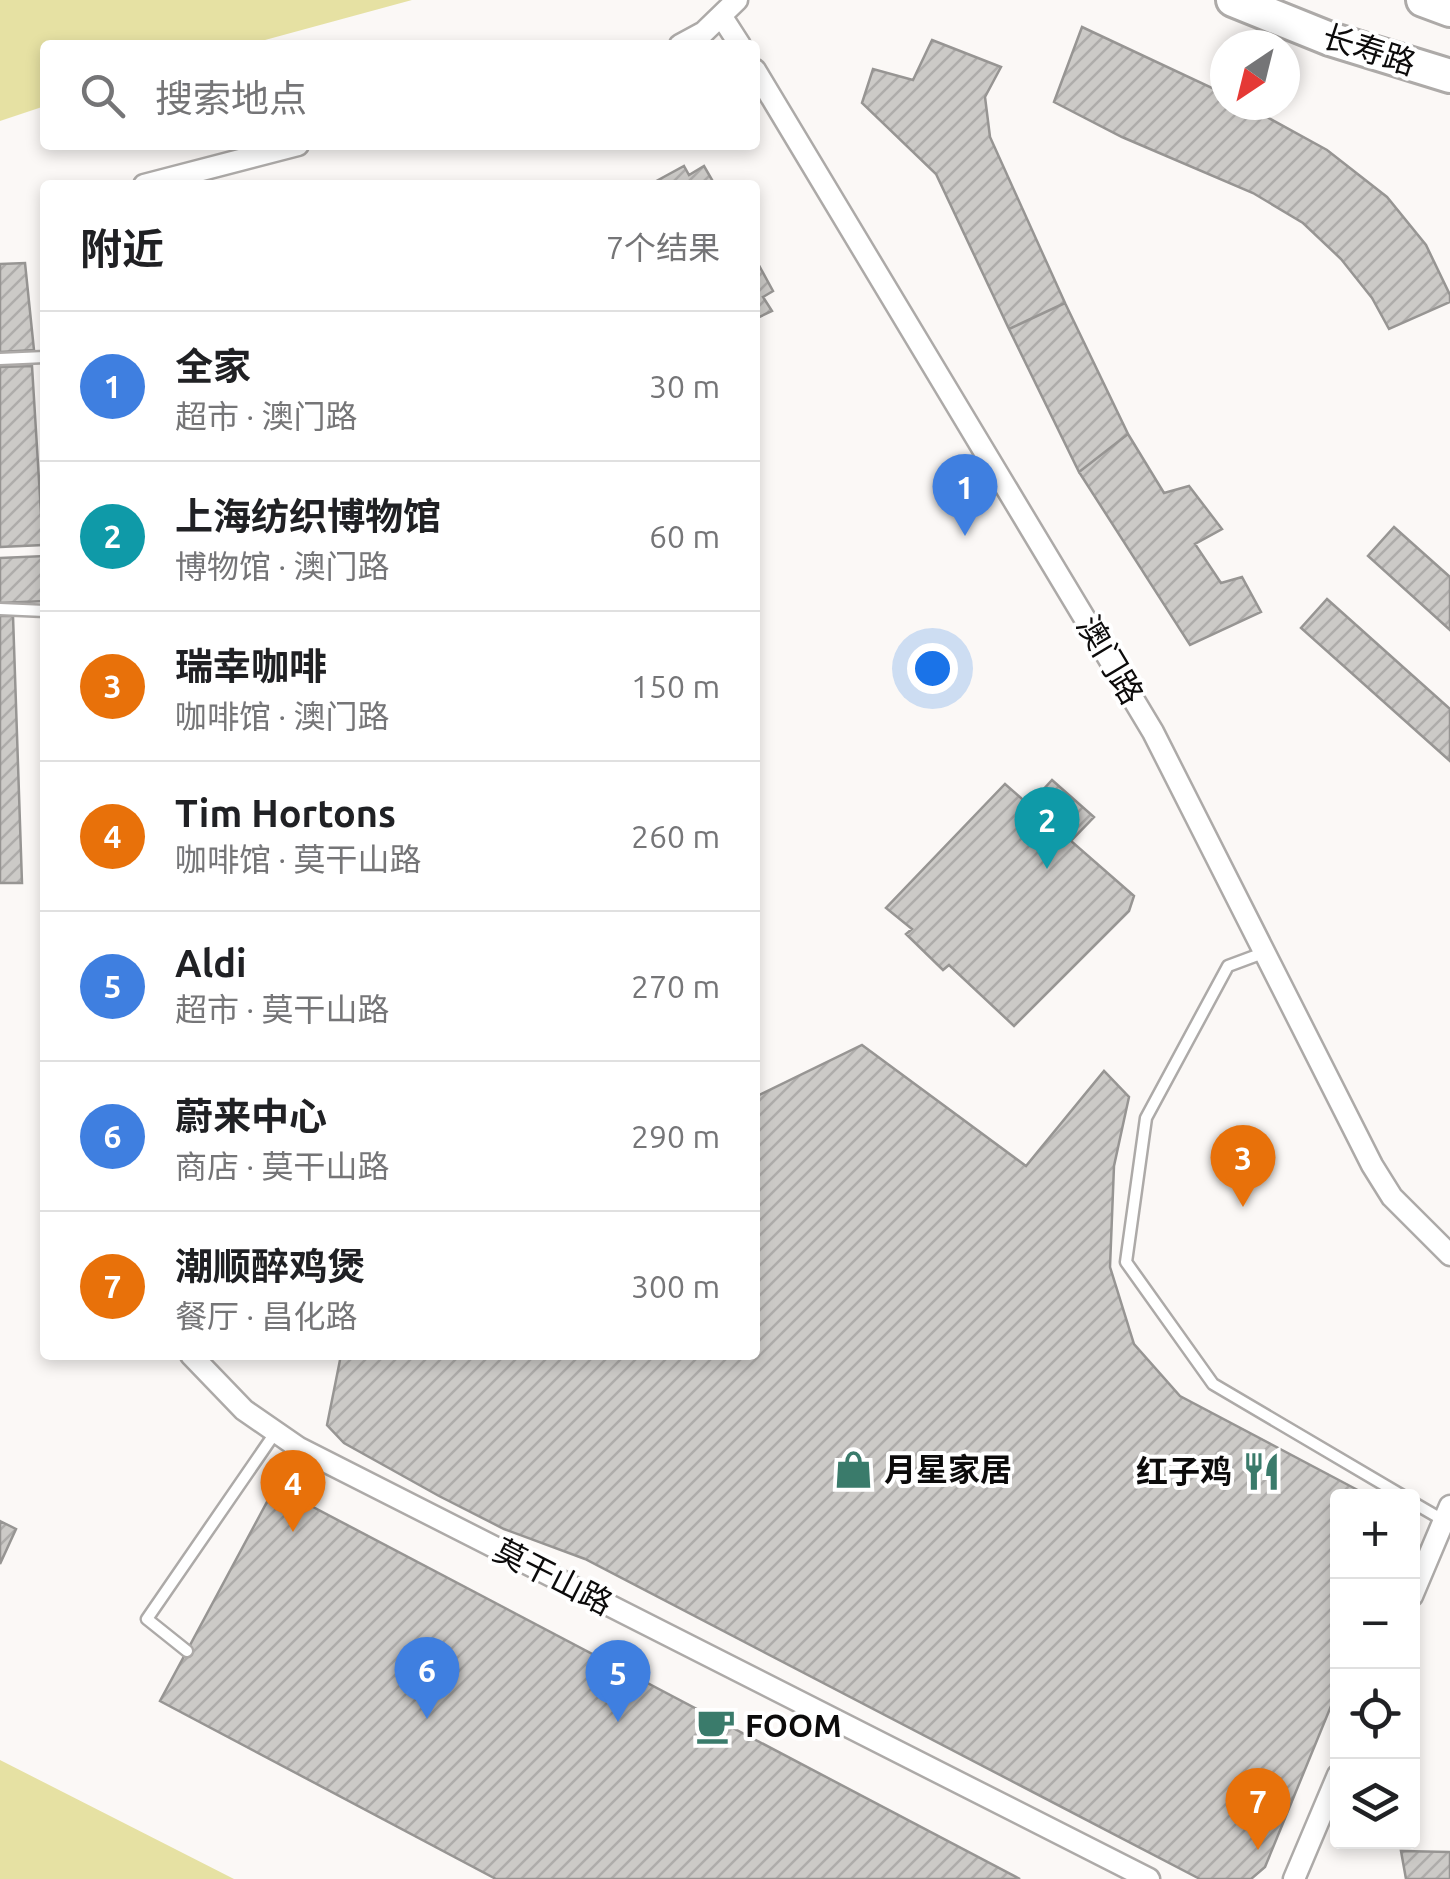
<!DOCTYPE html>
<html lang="zh">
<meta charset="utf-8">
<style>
body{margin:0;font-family:Ubuntu,"Noto Sans SC",sans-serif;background:#f6f6f6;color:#202124}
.controls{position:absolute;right:30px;bottom:30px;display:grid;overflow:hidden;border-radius:10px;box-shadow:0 5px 15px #0003}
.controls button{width:90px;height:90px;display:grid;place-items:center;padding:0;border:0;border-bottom:2px solid #e0e0e0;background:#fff;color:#202124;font:50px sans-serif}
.compass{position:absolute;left:1210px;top:30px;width:90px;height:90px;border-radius:50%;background:#fff;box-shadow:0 5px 15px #0003;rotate:215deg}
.you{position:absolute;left:932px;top:668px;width:35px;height:35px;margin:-25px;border:8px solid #fff;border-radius:50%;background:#1a73e8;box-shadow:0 0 0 15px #1a73e833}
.badge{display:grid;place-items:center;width:65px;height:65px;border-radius:50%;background:#3a7b6b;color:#fff;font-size:32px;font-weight:700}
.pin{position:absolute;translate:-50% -82px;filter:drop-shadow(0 2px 5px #0008)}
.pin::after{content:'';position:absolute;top:52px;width:35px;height:30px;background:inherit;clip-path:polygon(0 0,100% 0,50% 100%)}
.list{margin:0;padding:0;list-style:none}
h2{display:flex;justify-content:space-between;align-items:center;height:130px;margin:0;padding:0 40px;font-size:42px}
h2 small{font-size:32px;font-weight:400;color:#757577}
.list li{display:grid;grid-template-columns:65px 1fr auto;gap:30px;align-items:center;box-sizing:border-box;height:150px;padding:0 40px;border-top:2px solid #e0e0e0}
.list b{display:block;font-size:38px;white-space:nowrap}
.list p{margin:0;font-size:32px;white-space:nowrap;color:#757577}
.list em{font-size:32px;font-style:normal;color:#757577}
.icon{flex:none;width:55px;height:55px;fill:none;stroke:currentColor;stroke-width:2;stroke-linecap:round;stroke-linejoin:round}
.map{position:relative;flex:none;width:1450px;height:1879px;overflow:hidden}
.search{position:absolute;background:#fff;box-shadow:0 5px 15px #0003;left:40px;top:40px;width:720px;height:110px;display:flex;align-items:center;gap:25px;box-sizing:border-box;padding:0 35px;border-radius:10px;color:#757577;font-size:38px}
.panel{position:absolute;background:#fff;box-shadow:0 5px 15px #0003;left:40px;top:180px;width:720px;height:1180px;border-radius:10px}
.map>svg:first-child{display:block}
.water{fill:#e6e1a3}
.building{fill:url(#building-hatch);stroke:#979593;stroke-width:2.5}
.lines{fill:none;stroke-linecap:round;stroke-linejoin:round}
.lane-casing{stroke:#adaaa8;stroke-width:15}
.street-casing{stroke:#adaaa8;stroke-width:25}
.primary-casing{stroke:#adaaa8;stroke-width:38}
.lane{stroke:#fff;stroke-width:10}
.street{stroke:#fff;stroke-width:20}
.primary{stroke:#fff;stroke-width:32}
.labels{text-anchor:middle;stroke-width:8;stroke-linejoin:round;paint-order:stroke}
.street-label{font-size:32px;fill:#0c0b0b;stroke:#fff}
.poi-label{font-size:32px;font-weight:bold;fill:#0c0b0b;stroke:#fff;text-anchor:start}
</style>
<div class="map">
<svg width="1450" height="1879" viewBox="0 0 1450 1879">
<defs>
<pattern id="building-hatch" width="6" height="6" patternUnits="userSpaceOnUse" patternTransform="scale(2.5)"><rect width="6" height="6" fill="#cccac7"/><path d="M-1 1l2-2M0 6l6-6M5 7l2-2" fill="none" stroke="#aeacaa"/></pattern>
</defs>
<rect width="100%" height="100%" fill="#fbf8f6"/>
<!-- water -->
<path class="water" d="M0 0H412L247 45H45V106L0 121Z
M0 1760 234 1879H0Z"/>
<!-- building -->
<path class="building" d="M1082 27 1225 94V105H1245L1327 150 1387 197 1426 245 1450 295V302L1389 329 1372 298 1341 259 1303 223 1253 193 1122 137 1054 102Z
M932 40 1001 67 985 97 990 137 1065 303 1009 329 936 174 862 103 873 69 913 80Z
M684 166 689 175 704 166 715 185H649Z
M755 258 773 291 763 297 772 311 755 319Z
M25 263 34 350 0 352V264Z
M1065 303 1128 434 1079 472 1009 329Z
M32 366 43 545 0 547V367Z
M1128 434 1164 493 1189 486 1222 529 1195 544 1221 583 1242 577 1261 612 1190 645 1079 472Z
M1394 527 1450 577V630L1368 556Z
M45 556V601L0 603V558Z
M1327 599 1450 709V761L1301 628Z
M0 616H13L22 883H0Z
M1052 780 1094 817 1071 841 1134 896 1129 911 1014 1026 949 965 943 970 906 934 912 929 886 908 1005 784 1029 805Z
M862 1045 1026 1166 1104 1071 1129 1097 1114 1166 1110 1267 1134 1344 1180 1396 1369 1496H1338V1689L1265 1867 1251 1879H1200L585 1559 504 1529 439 1496 344 1443 327 1425 341 1355H755V1097Z
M275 1487 1020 1879H496L160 1701Z
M0 1521 16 1529 0 1564Z
M1401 1851 1450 1852V1879H1406Z"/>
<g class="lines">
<defs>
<path id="lane" d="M0 359 45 357
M0 609 45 611
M1263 953 1228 966 1146 1118 1126 1262 1213 1384 1403 1496
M1412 1502 1443 1520
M187 1651 147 1619 275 1433"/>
<path id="street" d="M722 17 740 45
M680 45 704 32 737 0
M755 70 1153 732 1372 1165 1392 1197 1450 1255
M144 185 298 145
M191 1355 244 1410 299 1448 1149 1879
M1412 1596 1450 1506
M1294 1879 1338 1775"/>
<path id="primary" d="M1233 0 1330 39 1450 76
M1423 0 1450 10"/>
</defs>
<!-- lane casing -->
<use href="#lane" class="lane-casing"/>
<!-- street casing -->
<use href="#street" class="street-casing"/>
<!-- primary casing -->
<use href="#primary" class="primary-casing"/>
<!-- lane -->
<use href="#lane" class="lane"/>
<!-- street -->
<use href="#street" class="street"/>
<!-- primary -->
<use href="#primary" class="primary"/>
</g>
<!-- icons -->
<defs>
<symbol id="shop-bare" viewBox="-9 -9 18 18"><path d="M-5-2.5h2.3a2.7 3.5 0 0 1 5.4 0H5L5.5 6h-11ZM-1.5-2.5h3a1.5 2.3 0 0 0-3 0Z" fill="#3a7b6b" stroke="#fff" stroke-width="2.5" paint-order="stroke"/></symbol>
<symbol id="restaurant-bare" viewBox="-9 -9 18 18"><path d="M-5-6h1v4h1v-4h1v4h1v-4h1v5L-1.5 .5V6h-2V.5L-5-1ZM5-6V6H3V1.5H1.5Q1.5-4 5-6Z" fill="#3a7b6b" stroke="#fff" stroke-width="2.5" paint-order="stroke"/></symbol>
<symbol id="cafe-bare" viewBox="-9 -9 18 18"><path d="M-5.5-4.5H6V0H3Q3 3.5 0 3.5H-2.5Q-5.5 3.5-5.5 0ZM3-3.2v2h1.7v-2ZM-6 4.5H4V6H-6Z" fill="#3a7b6b" stroke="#fff" stroke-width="2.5" paint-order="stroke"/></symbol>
</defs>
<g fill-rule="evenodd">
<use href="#shop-bare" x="826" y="1442" width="55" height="55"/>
<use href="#restaurant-bare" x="1234" y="1444" width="55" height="55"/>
<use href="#cafe-bare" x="688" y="1698" width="55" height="55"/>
</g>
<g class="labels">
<!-- street labels -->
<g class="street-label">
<text transform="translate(1369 50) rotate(18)" y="11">长寿路</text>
<text transform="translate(1110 660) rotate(59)" y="11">澳门路</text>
<text transform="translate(553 1577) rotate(27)" y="11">莫干山路</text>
</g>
<!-- poi labels -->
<g class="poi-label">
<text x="884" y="1481">月星家居</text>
<text x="1232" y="1483" text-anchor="end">红子鸡</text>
<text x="745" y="1737">FOOM</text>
</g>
</g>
</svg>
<div class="controls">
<button>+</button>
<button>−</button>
<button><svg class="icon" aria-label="locate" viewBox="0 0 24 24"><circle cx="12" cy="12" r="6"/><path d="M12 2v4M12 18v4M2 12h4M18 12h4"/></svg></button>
<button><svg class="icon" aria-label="layers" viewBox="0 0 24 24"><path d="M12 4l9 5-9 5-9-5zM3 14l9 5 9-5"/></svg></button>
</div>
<svg class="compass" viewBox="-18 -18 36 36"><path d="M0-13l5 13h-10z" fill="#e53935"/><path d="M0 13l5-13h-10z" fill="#757577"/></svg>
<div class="you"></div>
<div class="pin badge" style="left:965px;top:536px;background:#3f7fe0">1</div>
<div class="pin badge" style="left:1047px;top:869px;background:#0f9aa8">2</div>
<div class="pin badge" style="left:1243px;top:1207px;background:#e8710a">3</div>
<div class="pin badge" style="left:293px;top:1532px;background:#e8710a">4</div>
<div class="pin badge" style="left:618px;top:1722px;background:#3f7fe0">5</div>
<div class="pin badge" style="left:427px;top:1719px;background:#3f7fe0">6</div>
<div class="pin badge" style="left:1258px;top:1850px;background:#e8710a">7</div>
<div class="search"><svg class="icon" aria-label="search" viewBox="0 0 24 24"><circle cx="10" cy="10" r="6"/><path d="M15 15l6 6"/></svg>搜索地点</div>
<section class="panel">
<h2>附近<small>7个结果</small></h2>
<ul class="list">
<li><span class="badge" style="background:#3f7fe0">1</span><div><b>全家</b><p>超市 · 澳门路</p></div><em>30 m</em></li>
<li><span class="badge" style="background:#0f9aa8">2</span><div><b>上海纺织博物馆</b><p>博物馆 · 澳门路</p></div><em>60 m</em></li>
<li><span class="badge" style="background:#e8710a">3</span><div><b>瑞幸咖啡</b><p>咖啡馆 · 澳门路</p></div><em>150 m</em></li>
<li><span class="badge" style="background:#e8710a">4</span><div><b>Tim Hortons</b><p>咖啡馆 · 莫干山路</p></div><em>260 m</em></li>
<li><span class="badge" style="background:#3f7fe0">5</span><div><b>Aldi</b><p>超市 · 莫干山路</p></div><em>270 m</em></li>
<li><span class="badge" style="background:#3f7fe0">6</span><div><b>蔚来中心</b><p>商店 · 莫干山路</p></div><em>290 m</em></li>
<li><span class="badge" style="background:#e8710a">7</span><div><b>潮顺醉鸡煲</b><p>餐厅 · 昌化路</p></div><em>300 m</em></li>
</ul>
</section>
</div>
